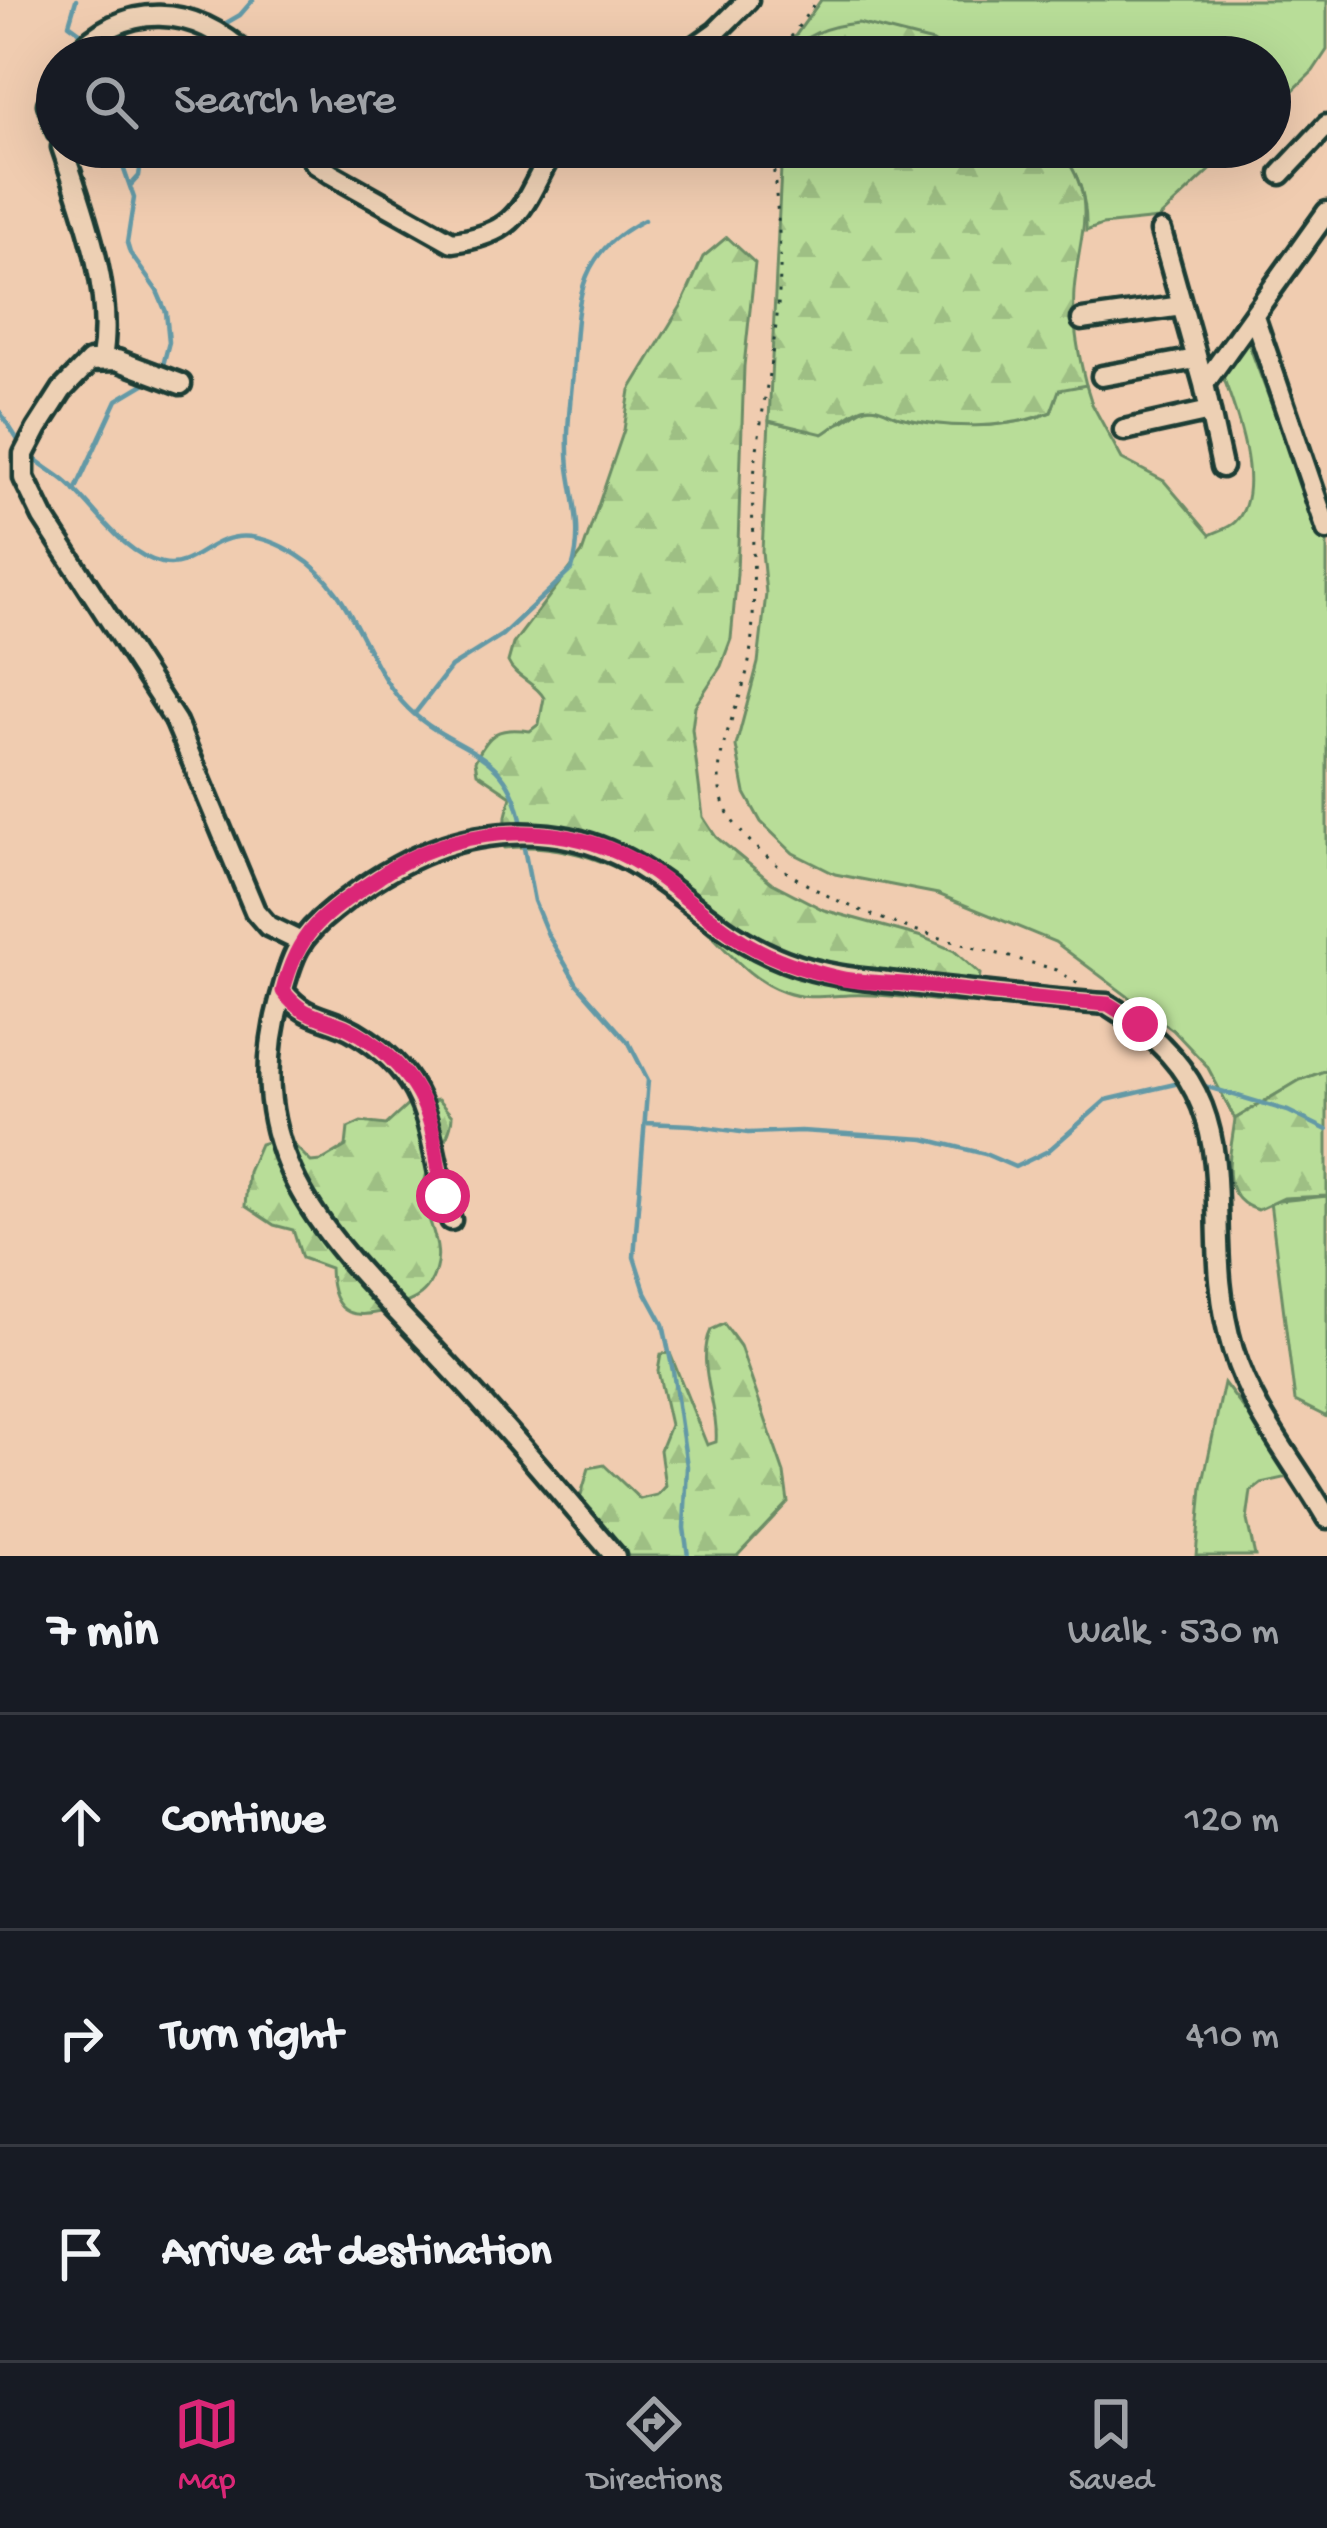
<!DOCTYPE html>
<meta charset="utf-8">
<style>
body{margin:0;font-family:"Gochi Hand",sans-serif;background:#20242c;color:#f1f3f6}
.stop{position:absolute;width:36px;height:36px;margin:-27px;border:9px solid #db2777;border-radius:50%;background:#fff}
.stop.end{background:#db2777;border-color:#fff;box-shadow:0 3px 12px #0008}
.list{margin:0;padding:0;list-style:none}
h2{display:flex;justify-content:space-between;align-items:center;height:156px;margin:0;padding:0 48px;font-size:51px}
h2 small{font-size:39px;font-weight:400;color:#9ea1a6}
.list li{display:grid;grid-template-columns:78px 1fr auto;gap:36px;align-items:center;box-sizing:border-box;height:216px;padding:0 48px;border-top:3px solid #363941}
.list b{display:block;font-size:45px;white-space:nowrap}
.list em{font-size:39px;font-style:normal;color:#9ea1a6}
.icon{flex:none;width:66px;height:66px;fill:none;stroke:currentColor;stroke-width:2;stroke-linecap:round;stroke-linejoin:round}
.map{position:relative;flex:none;width:1327px;height:1556px;overflow:hidden}
.search{position:absolute;background:#171b24;box-shadow:0 12px 48px #0002;left:36px;right:36px;top:36px;height:132px;display:flex;align-items:center;gap:30px;box-sizing:border-box;padding:0 42px;border-radius:66px;color:#9ea1a6;font-size:45px}
.sheet{height:804px;background:#171b24}
nav{display:flex;justify-content:space-around;align-items:center;box-sizing:border-box;height:168px;border-top:3px solid #363941;background:#171b24;font-size:33px;color:#9ea1a6}
nav a{display:grid;justify-items:center;gap:6px}
nav .on{color:#db2777}
.map>svg:first-child{display:block}
.grass{fill:#b8dd98;stroke:#6c8d66;stroke-width:3}
.forest{fill:url(#forest-firs);stroke:#6c8d66;stroke-width:3}
.lines{fill:none;stroke-linecap:round;stroke-linejoin:round}
.stream{stroke:#6399a6;stroke-width:4.5}
.minor-casing{stroke:#1f3d34;stroke-width:27}
.path{stroke:#1f3d34;stroke-width:3;stroke-dasharray:3 9;stroke-linecap:butt}
.minor{stroke:#edd0b4;stroke-width:18}
.route{stroke:#db2777;stroke-width:15}
</style>
<div class="map">
<svg width="1327" height="1556" viewBox="0 0 1327 1556">
<defs>
<pattern id="forest-firs" width="22" height="20" patternUnits="userSpaceOnUse" patternTransform="scale(3)"><rect width="22" height="20" fill="#b8dd98"/><path d="M5 1l3.5 6h-7zM16 11l3.5 6h-7z" fill="#9ebf84"/></pattern>
</defs>
<rect width="100%" height="100%" fill="#f0ccb0"/>
<filter id="ink" filterUnits="userSpaceOnUse"><feTurbulence type="fractalNoise" baseFrequency=".00833" numOctaves="2"/><feDisplacementMap in="SourceGraphic" scale="24" xChannelSelector="R" yChannelSelector="G"/><feConvolveMatrix kernelMatrix="1 2 1 2 8 2 1 2 1" color-interpolation-filters="sRGB"/></filter>
<g filter="url(#ink)">
<!-- grass -->
<path class="grass" d="M821 0H1327V50L1313 71 1270 113V57H955L933 42 780 57Z
M1058 147H1235L1158 219 1102 225 1086 231C1087 197 1079 174 1058 147Z
M1246 337 1309 504 1327 538V1070L1300 1080 1235 1119 1207 1066 1173 1030 1055 942 938 894 835 874 793 853 761 822 745 793 736 746 758 663 766 594 762 551 769 421C796 428 815 435 842 422 854 417 860 406 875 407 884 408 893 415 901 417 946 428 1007 430 1051 412L1059 389 1086 385 1092 404 1122 459 1164 481 1210 535C1218 531 1229 528 1235 522 1268 490 1233 402 1219 366Z
M1327 1196V1417L1295 1401 1270 1202Z
M1224 1383 1286 1464 1288 1477 1261 1483 1251 1491 1247 1520 1255 1556H1196L1202 1487Z"/>
<!-- forest -->
<path class="forest" d="M858 23 933 42 955 57H781C807 35 824 26 858 23Z
M782 147H1058C1101 201 1079 230 1074 291 1072 320 1079 357 1086 385L1059 390 1051 412C1007 430 945 429 900 417 887 413 876 404 863 408 850 412 835 427 823 434L769 421Z
M727 237 755 263 744 366 737 574 731 639 721 666 695 706 692 729 703 817 716 837 772 883 824 910 922 937 954 951 980 974 976 1000 969 1003C930 1001 888 993 848 995 826 996 806 1000 784 992 751 981 729 952 705 929 652 878 580 840 505 848L506 816 511 796 477 773 475 761C489 733 498 726 530 731L539 724 544 698C535 682 515 678 508 662L513 644 582 553 624 430 630 390 681 306 703 257Z
M1327 1070V1196L1284 1198 1258 1210C1216 1198 1231 1154 1235 1119L1300 1080Z
M438 1100 452 1116C451 1142 427 1160 424 1185 419 1219 453 1245 429 1285 422 1297 411 1301 399 1306 357 1322 331 1319 330 1268L302 1258 293 1230 274 1225 245 1206 248 1172 260 1144 279 1138 293 1144 311 1162 321 1161 346 1146 348 1128 361 1122 386 1125 410 1103Z
M724 1324 740 1346 784 1473 788 1502 737 1556H606L574 1518 589 1468 604 1465 640 1499 657 1495 665 1486 660 1450 670 1425 658 1371 661 1354 670 1353 707 1445 716 1442C719 1405 695 1364 711 1330Z"/>
<g class="lines">
<!-- stream -->
<path class="stream" d="M76 0 69 24 80 32
M221 26 240 15 253 0
M195 57 207 35
M116 147 134 198 127 243 130 253 157 291 166 312 169 342 161 373
M130 186 139 176 143 147
M0 412 21 445
M35 459C44 467 55 473 65 481 95 506 120 553 162 563 204 573 217 505 297 555 354 590 361 655 402 702 447 753 506 743 521 820
M75 491 117 400 149 381
M416 712 451 667 502 635 572 569C583 534 574 503 569 468 565 430 572 395 574 358 578 294 580 252 644 220
M524 848 534 901 548 935 577 984 629 1043 648 1080 634 1257 645 1291 663 1324 673 1371 687 1466 684 1528 688 1556
M1201 1085 1288 1111 1327 1130
M645 1123 691 1125 748 1133 801 1131 925 1139 985 1154 1015 1167 1048 1151 1106 1100 1175 1084"/>
<defs>
<path id="minor" d="M73 57C125 0 193 4 249 57
M681 57 716 32 748 0
M57 81 48 104 57 131
M62 147C83 210 114 292 102 358
M303 147 316 164 331 174 452 242C525 233 523 200 555 147
M1281 174 1327 125
M1161 231 1204 384 1222 467
M1254 316 1327 530
M1082 320 1182 306
M1102 376 1196 359
M181 384 117 360 90 361 62 390 37 429 24 454V478L43 517 176 722 255 911 268 926 299 941
M1204 384 1327 212
M1124 430 1210 411
M283 991C306 1021 326 1015 355 1032 439 1082 425 1139 451 1220
M615 1556C560 1492 506 1427 448 1365 347 1255 234 1169 280 1000 292 957 296 939 333 910 397 859 465 826 549 835 655 847 694 927 785 961 829 978 872 980 918 985 981 992 1044 1000 1107 1004 1268 1102 1191 1210 1233 1350 1253 1414 1294 1461 1327 1518"/>
</defs>
<!-- minor casing -->
<use href="#minor" class="minor-casing"/>
<!-- path -->
<path class="path" d="M777 57 817 0
M772 147C775 194 783 245 779 292 775 359 757 424 753 491 751 545 757 601 750 655 743 713 693 772 737 827 808 914 954 940 1057 970L1078 984"/>
<!-- minor -->
<use href="#minor" class="minor"/>
</g>
</g>
<g class="lines" filter="url(#ink)">
<!-- route -->
<path class="route" d="M443 1196C438 1172 437 1145 430 1122 419 1082 384 1044 346 1027 319 1016 301 1016 283 991 299 927 326 913 379 877 449 827 554 817 631 859 673 882 707 921 749 945 775 960 806 970 835 977 860 984 890 982 916 985 980 992 1043 1000 1108 1004L1140 1024"/>
</g>
</svg>
<div class="stop" style="left:443px;top:1196px"></div>
<div class="stop end" style="left:1140px;top:1024px"></div>
<div class="search"><svg class="icon" aria-label="search" viewBox="0 0 24 24"><circle cx="10" cy="10" r="6"/><path d="M15 15l6 6"/></svg>Search here</div>
</div>
<section class="sheet">
<h2>7 min<small>Walk · 530 m</small></h2>
<ul class="list">
<li><svg class="icon" aria-label="ahead" viewBox="0 0 24 24"><path d="M12 20V5M6 11l6-6 6 6"/></svg><div><b>Continue</b></div><em>120 m</em></li>
<li><svg class="icon" aria-label="right" viewBox="0 0 24 24"><path d="M7 20v-9h11M14 6l5 5-5 5"/></svg><div><b>Turn right</b></div><em>410 m</em></li>
<li><svg class="icon" aria-label="arrive" viewBox="0 0 24 24"><path d="M6 21V4h12l-3 4 3 4H6"/></svg><div><b>Arrive at destination</b></div></li>
</ul>
</section>
<nav>
<a class="on"><svg class="icon" aria-label="map" viewBox="0 0 24 24"><path d="M3 6l6-2 6 2 6-2v14l-6 2-6-2-6 2zM9 4v14M15 6v14"/></svg>Map</a>
<a><svg class="icon" aria-label="directions" viewBox="0 0 24 24"><path d="M12 3l9 9-9 9-9-9zM9 14v-3h6M13 9l2 2-2 2"/></svg>Directions</a>
<a><svg class="icon" aria-label="saved" viewBox="0 0 24 24"><path d="M7 4h10v16l-5-4-5 4z"/></svg>Saved</a>
</nav>
